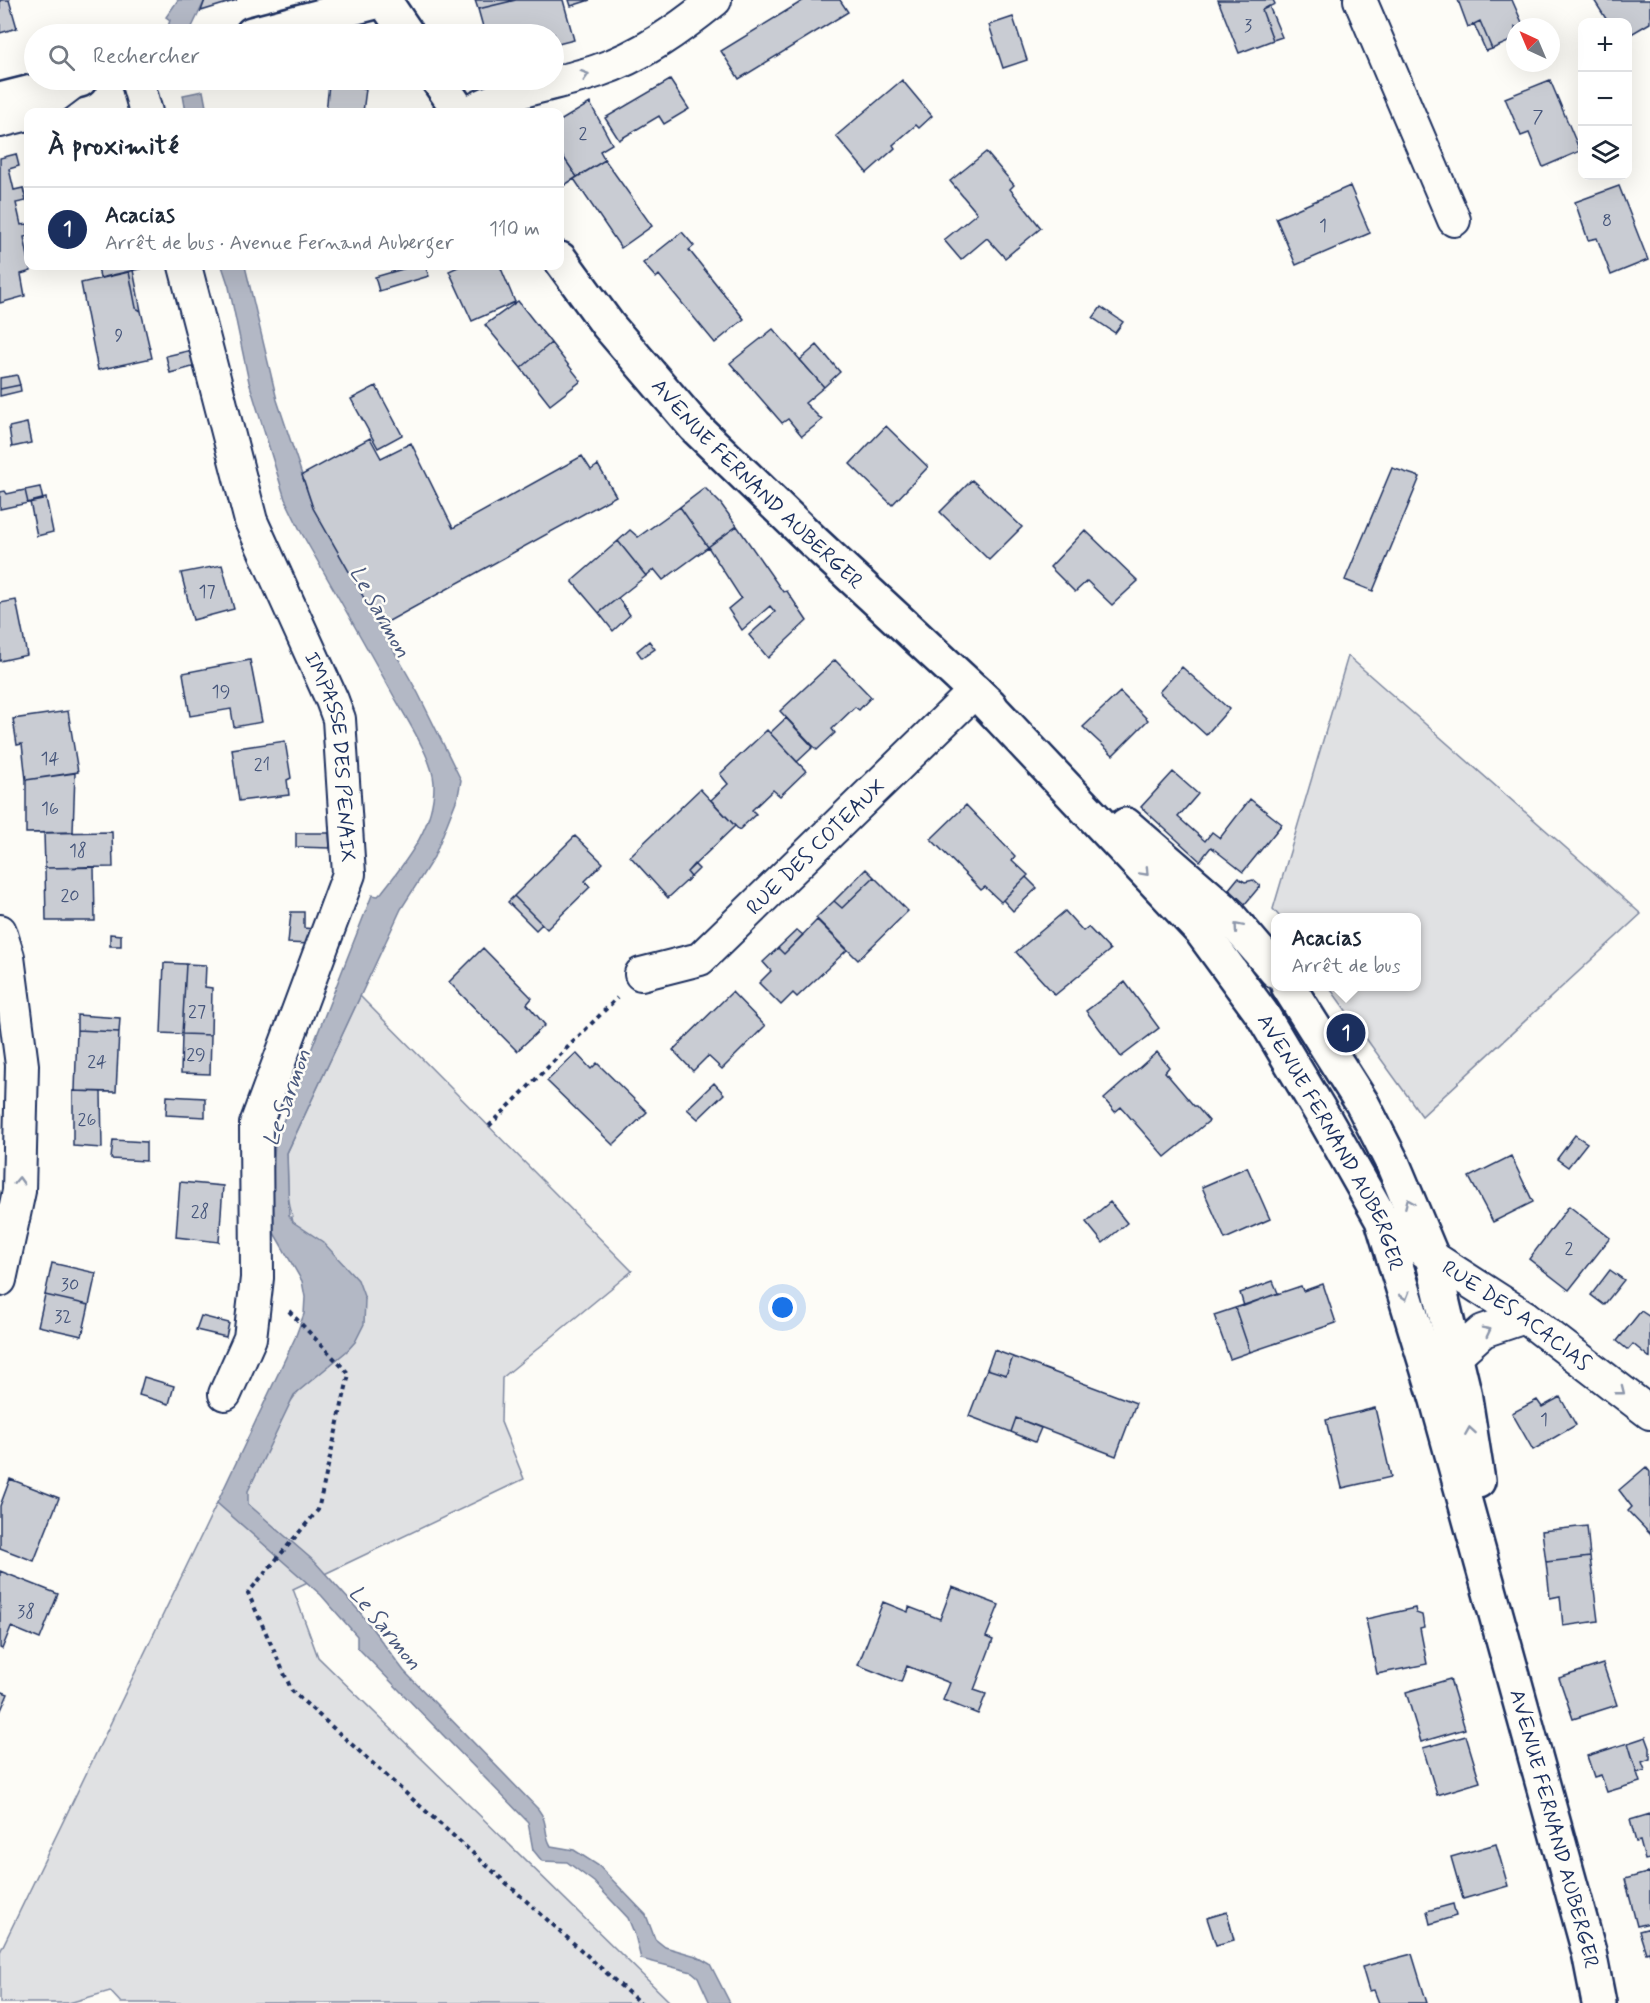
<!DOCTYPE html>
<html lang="fr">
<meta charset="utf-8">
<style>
body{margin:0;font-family:Mynerve,sans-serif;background:#f2f2f3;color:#1f2937}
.controls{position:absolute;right:18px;top:18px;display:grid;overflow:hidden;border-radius:12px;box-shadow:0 6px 24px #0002}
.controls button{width:54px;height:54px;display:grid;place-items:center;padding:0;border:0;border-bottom:2px solid #e0e1e3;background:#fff;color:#1f2937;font:30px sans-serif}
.compass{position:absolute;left:1506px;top:18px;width:54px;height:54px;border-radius:50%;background:#fff;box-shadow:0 6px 24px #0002;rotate:316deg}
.you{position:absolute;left:783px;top:1308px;width:21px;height:21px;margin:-15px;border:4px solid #fff;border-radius:50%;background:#1a73e8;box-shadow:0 0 0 9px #1a73e833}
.badge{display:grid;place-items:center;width:39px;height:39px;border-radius:50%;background:#1b2f5e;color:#fff;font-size:20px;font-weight:700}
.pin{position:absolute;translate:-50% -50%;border:3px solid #fff;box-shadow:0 2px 6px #0006}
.popup{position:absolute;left:1271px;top:913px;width:150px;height:78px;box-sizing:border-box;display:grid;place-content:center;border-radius:12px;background:#fff;filter:drop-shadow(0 2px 4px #0005);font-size:20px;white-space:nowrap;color:#747a83}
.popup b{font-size:22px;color:#1f2937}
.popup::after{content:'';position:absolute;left:50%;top:100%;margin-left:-12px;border:12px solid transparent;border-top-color:#fff}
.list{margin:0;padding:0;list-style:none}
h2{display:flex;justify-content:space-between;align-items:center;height:78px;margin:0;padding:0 24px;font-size:26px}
h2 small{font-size:20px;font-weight:400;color:#747a83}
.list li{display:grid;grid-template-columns:39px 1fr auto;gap:18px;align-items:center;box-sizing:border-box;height:84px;padding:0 24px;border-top:2px solid #e0e1e3}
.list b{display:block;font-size:22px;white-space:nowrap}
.list p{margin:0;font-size:20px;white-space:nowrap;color:#747a83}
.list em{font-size:20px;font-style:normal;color:#747a83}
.icon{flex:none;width:33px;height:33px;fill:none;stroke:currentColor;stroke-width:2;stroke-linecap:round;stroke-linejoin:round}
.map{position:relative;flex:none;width:1650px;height:2003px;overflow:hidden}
.search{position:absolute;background:#fff;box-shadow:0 6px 24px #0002;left:24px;top:24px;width:540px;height:66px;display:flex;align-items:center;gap:15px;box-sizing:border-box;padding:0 21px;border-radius:33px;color:#747a83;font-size:22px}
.panel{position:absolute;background:#fff;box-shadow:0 6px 24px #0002;left:24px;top:108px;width:540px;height:162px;border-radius:12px}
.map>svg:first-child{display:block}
.green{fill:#e0e1e3;stroke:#7e88a0;stroke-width:1.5}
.water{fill:#b3b8c5;stroke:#76819c;stroke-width:1.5}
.building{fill:#c9ccd3;stroke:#1b2f5e;stroke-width:1.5}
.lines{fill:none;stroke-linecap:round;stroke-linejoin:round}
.street-casing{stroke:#1b2f5e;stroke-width:36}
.secondary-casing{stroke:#1b2f5e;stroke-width:38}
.primary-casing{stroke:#1b2f5e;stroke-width:38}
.path{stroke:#1b2f5e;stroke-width:4;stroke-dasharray:4.5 4.5;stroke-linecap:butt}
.street{stroke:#fdfcf7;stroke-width:32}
.secondary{stroke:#fdfcf7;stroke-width:33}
.primary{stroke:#fdfcf7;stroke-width:33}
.oneway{stroke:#8c96aa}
.labels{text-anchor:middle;stroke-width:5;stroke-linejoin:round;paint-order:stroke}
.number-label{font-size:18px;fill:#46567b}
.street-label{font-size:21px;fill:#1b2f5e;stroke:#fdfcf7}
.water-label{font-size:22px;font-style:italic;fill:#49587d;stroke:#fdfcf7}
</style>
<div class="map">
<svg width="1650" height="2003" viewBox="0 0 1650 2003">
<rect width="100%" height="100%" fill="#fdfcf7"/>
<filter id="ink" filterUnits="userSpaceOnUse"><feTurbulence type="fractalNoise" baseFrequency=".0167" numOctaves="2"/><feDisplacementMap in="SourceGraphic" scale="12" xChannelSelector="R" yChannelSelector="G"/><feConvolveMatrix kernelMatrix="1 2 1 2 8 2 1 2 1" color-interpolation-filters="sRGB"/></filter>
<g filter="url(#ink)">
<!-- green -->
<path class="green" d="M1348 656 1641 914 1422 1116 1329 987 1416 986V918L1280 917 1273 909Z
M360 996 632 1271 502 1378 501 1422 524 1479 293 1589 318 1657 671 2003H121L110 1991 69 2003H0V1952L217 1503 365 1299 293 1223 288 1195 287 1153Z"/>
<!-- water -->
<path class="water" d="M178 0H205L191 29 179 33 166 34 170 20 166 17Z
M203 91 207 112H186L183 95Z
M222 266H245L277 400 313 508 418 693 461 780 458 796 434 857 401 909 287 1153 289 1215 293 1222 323 1242 358 1280 365 1299 364 1324 355 1342 347 1351 294 1395 248 1491V1504L315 1562 359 1611 404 1671 538 1809C549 1823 543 1833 551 1846L574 1850 599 1866 646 1915 655 1939 665 1947 696 1956 710 1964 730 2003H710L698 1977 692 1972 641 1959 635 1935 628 1918 594 1882 567 1862 542 1861 533 1850 528 1822 357 1647V1636L321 1595 217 1503 295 1338 304 1314 305 1297 302 1281 274 1233 270 1220 275 1142 372 895 378 896 382 892C407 860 435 826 434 783 433 760 408 721 396 700 365 644 333 588 301 532L285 499 249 382 229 287Z"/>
<!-- building -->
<path class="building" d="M0 0H9L17 28 0 33Z
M205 0H237L201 11Z
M475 0H516L478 9Z
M516 0H563L574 40 554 45V34H485L478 9Z
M569 0H590L571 6Z
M804 0H840L848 12 739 79 721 51Z
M1218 0H1273L1275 4 1262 10 1273 40 1239 53Z
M1458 0H1512L1524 27H1515V39L1492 49 1480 21 1468 27Z
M1594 0H1650V23L1628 36V22H1608Z
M1269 6 1282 37 1273 40 1262 10Z
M1013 17 1027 60 1003 68 989 25Z
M1480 21 1492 49 1486 51 1474 24Z
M670 80 689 109 664 124 659 116 619 140 605 118Z
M902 80 932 116 919 128 916 125 893 145 895 148 867 173 836 136Z
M1550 80 1580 151 1543 167 1529 133 1521 136 1505 98Z
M329 84 366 89 363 112H326Z
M590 103 612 144 600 151 605 160 577 177 560 152V121Z
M560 152 577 177 560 188Z
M986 152 1014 185 1010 189 1041 228 1005 258 987 238 961 260 944 240 977 213 950 181Z
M16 154 19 166 9 169 14 190 23 188 26 201 16 203 21 225 28 224V236L24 237 31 271 21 274 25 296 0 303V158Z
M605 160 652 226 621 248 574 179Z
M1350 186 1370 233 1296 265 1276 218Z
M1619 186 1648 260 1611 275 1597 238 1588 240 1575 202Z
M682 232 694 246 689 250 744 319 715 343 659 275 656 278 643 263Z
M98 266H144L143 268 100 278Z
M413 266H425L429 276 379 291 375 277Z
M460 266H500L515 302 472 321 449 271Z
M133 270 141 311 136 308 129 272Z
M129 272 136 308 141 311 152 358 98 370 81 283Z
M518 301 551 343 521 368 485 325Z
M1101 307 1123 322 1115 333 1093 318Z
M773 329 824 387 805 403 822 420 802 436 788 419 782 423 730 363Z
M551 343 581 381 550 405 521 368Z
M817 345 840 372 824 387 800 360Z
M192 350 196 366 170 373 166 356Z
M17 375 20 385 0 389V378Z
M20 385 21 391 0 396V389Z
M376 386 402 435 378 448 351 399Z
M27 423 31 443 12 447 9 427Z
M886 426 928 467 892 505 850 464Z
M370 438 381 458 411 443 453 528 582 456 591 470 598 465 616 496 380 626 313 508 302 475Z
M1392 468 1420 477 1373 591 1345 580Z
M972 480 1022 527 989 560 940 512Z
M40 487 43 500 28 503 25 490Z
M705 488 721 504 737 526 708 547 680 507Z
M25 490 28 503 0 509V492L5 491 7 494Z
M46 498 53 532 37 536 30 502Z
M680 507 708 547 663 580 654 569 646 576 618 541 630 530 638 537Z
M737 526 783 592 787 591 807 621 768 658 749 635 775 612 770 606 742 630 728 609 741 598 708 547Z
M1085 530 1138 581 1112 605 1087 581 1075 592 1050 567Z
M618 541 646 576 599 613 572 581Z
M222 565 234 609 193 620 181 573Z
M618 598 630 615 613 631 599 613Z
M16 600 27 655 0 661V603Z
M649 641 655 649 642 658 637 651Z
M250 660 262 722 234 727 231 709 190 716 183 673Z
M835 660 871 697 859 710 855 707 832 729 835 733 817 750 780 711Z
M1182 667 1229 709 1206 735 1159 692Z
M1120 692 1148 720 1113 755 1083 727Z
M68 711 78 772 26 780 22 744 17 745 13 719Z
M786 718 813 747 797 762 770 733Z
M767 730 806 771 780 796 773 790 752 810 756 814 739 830 711 800 728 784 720 774Z
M285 741 291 778 287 780 289 795 239 801 232 749Z
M1173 772 1198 794 1178 817 1205 841 1212 832 1220 838 1250 799 1282 824 1243 872 1211 847 1200 861 1141 807Z
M75 773 73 832 26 833V780Z
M700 789 735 826 687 872 691 877 668 898 630 856Z
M966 805 1015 856 1012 860 1028 875 1001 902 985 887 981 890 931 839Z
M112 832 113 867 45 868 44 833Z
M296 833H329L330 848 296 847Z
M575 836 603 863 585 881 590 887 547 929 514 896Z
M694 864 699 869 691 877 687 872Z
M94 867 95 921H46L45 868Z
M866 869 874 877 842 908 834 901Z
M874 877 908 911 858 960 816 918 834 901 842 908Z
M1026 877 1037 888 1013 911 1003 900Z
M1238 878 1245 882 1253 880 1260 886 1245 904 1229 889Z
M514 896 542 924 536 930 508 902Z
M1065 911 1083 931 1088 927 1110 950 1055 995 1016 952Z
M291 912H304V928L314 929 310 944 288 943Z
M817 920 847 950 797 997 793 993 781 1005 759 983 771 971 763 962 778 948 784 954Z
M797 930 803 935 784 954 778 948Z
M110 934 121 935V946H110Z
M483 948 532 998 527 1004 545 1025 517 1051 449 982Z
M164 963 186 964 182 1034 161 1033Z
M186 964 206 965 205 987 212 988 211 1035 182 1034Z
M1125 982 1159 1028 1121 1057 1086 1011Z
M732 992 765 1026 722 1069 708 1056 693 1071 673 1050Z
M77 1015 120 1018 119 1032 77 1030Z
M77 1030 119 1032 116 1092 75 1091Z
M182 1034 211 1035 210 1074 181 1073Z
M1157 1052 1169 1067 1165 1072 1194 1106H1196L1209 1121 1165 1157 1121 1107 1115 1112 1104 1099Z
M576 1053 591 1069 597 1063 647 1112 613 1145 547 1081Z
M714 1083 724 1094 698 1119 687 1109Z
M73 1091 101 1092 102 1148 73 1146Z
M167 1096 205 1098V1117L166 1115Z
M1575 1135 1587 1143 1568 1167 1557 1159Z
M113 1140 146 1142V1161L111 1159Z
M1511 1156 1533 1202 1493 1222 1469 1177Z
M1247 1167 1270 1219 1225 1239 1202 1187Z
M180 1182 223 1186 219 1242 176 1237Z
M1110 1202 1127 1223 1103 1243 1086 1222Z
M1569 1206 1610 1238 1569 1290 1529 1259Z
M52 1263 96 1273 89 1305 45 1295Z
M1610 1270 1624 1280 1604 1305 1591 1295Z
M1273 1281 1278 1293 1244 1306 1240 1293Z
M1323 1284 1336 1323 1250 1352 1235 1308 1301 1286 1303 1291Z
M45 1295 89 1305 82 1336 38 1326Z
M1235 1308 1250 1352 1230 1359 1214 1315Z
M1641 1311 1650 1317V1358L1633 1344 1628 1350 1617 1341Z
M201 1316 229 1323 226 1337 196 1330Z
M994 1350 1013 1357 1006 1375 987 1369Z
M1013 1357 1136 1403 1116 1456 1016 1418 1011 1432 969 1416 987 1369 1006 1375Z
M144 1377 174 1386 169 1404 139 1395Z
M1560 1397 1576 1425 1533 1450 1512 1413 1537 1400 1542 1407Z
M1375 1408 1391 1477 1342 1488 1326 1420Z
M1016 1418 1041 1428 1035 1442 1011 1432Z
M1646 1467 1650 1472V1534L1628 1511 1632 1507 1619 1490Z
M10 1479 59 1498 34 1561 0 1548V1506Z
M1587 1526 1590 1557 1546 1562 1542 1531Z
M1590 1557 1598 1621 1563 1626 1560 1596 1550 1598 1546 1562Z
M0 1571 58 1594 40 1639 11 1627 2 1649 0 1648Z
M952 1587 999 1605 986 1637 993 1640 974 1690 986 1694 978 1714 943 1700 950 1683 907 1666 901 1682 858 1665 883 1602 908 1612 909 1607 940 1619Z
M1415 1608 1416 1613 1422 1615 1424 1627 1420 1628 1427 1664 1377 1674 1366 1619Z
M1603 1664 1617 1705 1573 1719 1559 1678Z
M1450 1679 1465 1729 1421 1742 1406 1692Z
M0 1691 8 1694 1 1710 0 1709Z
M1466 1736 1480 1782 1437 1795 1423 1748Z
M1646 1737 1650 1748V1759L1642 1762 1645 1770 1637 1773 1628 1743Z
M1628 1743 1640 1782 1607 1792 1601 1775 1594 1777 1587 1756Z
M1650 1814V1859L1645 1860 1640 1841 1636 1842 1630 1820Z
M1496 1844 1508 1886 1463 1899 1451 1857Z
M1650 1872V1923L1637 1926 1625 1879Z
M1453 1904 1456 1916 1430 1924 1427 1911Z
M1227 1912 1234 1940 1216 1945 1207 1918Z
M1650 1928V1955L1649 1952 1646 1953 1639 1931Z
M1412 1954 1427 2003H1379L1374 1990 1369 1991 1362 1967Z"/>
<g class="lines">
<defs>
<g id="street">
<path d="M1360 0 1454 220"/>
<path d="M137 80 146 112"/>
<path d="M34 112 75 81"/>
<path d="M470 112C508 90 555 85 597 71 642 56 679 29 715 0"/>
<path d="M0 121 28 114"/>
<path id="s1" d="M185 266 251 521 332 700 339 719 349 874 256 1124 257 1278 250 1338 225 1394"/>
<path d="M0 931 8 957 22 1065 19 1191 0 1280"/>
<path id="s2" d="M641 974 700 959 975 691"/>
<path id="s3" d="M1382 1220 1432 1257 1525 1317 1650 1413"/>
<path d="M1455 1356 1483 1331 1525 1317"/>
</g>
<path id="secondary" d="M252 34 383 0
M0 100 80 80"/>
<g id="primary">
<path d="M384 0 407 34"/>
<path d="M438 80 460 112"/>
<path id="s4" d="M560 259 608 325 695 427 814 542 990 705"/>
<path id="s5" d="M975 691 1202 932 1262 1014 1326 1121 1382 1220 1437 1400 1589 1952 1599 2003"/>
<path d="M1126 825 1223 909 1276 971"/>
<path d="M1288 986 1362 1103 1393 1164 1432 1257 1464 1392 1478 1481"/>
</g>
</defs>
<!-- street casing -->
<use href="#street" class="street-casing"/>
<!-- secondary casing -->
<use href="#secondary" class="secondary-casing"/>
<!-- primary casing -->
<use href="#primary" class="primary-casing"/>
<!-- path -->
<path class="path" d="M489 1126 617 998
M289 1311 349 1374 318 1510 248 1593 292 1691 640 2003"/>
<!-- street -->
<use href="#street" class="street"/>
<!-- secondary -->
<use href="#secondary" class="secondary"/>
<!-- primary -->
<use href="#primary" class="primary"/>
</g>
<!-- one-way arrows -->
<defs><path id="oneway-chevron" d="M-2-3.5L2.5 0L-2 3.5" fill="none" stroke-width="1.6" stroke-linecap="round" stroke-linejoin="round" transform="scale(1.5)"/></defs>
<g class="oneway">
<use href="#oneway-chevron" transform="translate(585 75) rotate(-17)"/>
<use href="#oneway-chevron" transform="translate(1145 872) rotate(47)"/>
<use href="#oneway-chevron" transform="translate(1238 927) rotate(-131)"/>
<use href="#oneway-chevron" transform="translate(19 1181) rotate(-88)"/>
<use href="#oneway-chevron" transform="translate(1409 1203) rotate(-113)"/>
<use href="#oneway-chevron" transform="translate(1405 1296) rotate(73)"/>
<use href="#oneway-chevron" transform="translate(1487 1331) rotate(-27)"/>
<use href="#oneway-chevron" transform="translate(1621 1391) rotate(38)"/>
<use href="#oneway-chevron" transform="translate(1470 1431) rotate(-99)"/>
</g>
</g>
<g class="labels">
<!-- number labels -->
<g class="number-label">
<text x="1248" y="31">3</text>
<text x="1538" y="122">7</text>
<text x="583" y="139">2</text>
<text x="1607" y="226">8</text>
<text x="1323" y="231">1</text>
<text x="119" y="341">9</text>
<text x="207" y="597">17</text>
<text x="221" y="697">19</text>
<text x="50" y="764">14</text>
<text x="262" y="770">21</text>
<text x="50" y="814">16</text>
<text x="78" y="856">18</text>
<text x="70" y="901">20</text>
<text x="197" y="1017">27</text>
<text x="196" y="1060">29</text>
<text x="97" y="1067">24</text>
<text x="87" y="1125">26</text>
<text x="200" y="1217">28</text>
<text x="1569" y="1254">2</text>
<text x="70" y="1290">30</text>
<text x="63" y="1322">32</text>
<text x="1544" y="1425">1</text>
<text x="26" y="1617">38</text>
</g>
<!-- street labels -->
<g class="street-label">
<text dy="7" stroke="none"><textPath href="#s4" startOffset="300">AVENUE FERNAND AUBERGER</textPath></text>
<text dy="7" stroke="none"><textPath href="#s1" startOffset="516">IMPASSE DES PENAIX</textPath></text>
<text dy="7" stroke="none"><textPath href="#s2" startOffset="222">RUE DES COTEAUX</textPath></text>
<text dy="7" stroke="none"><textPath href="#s5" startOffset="579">AVENUE FERNAND AUBERGER</textPath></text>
<text dy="7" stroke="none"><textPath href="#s3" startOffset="165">RUE DES ACACIAS</textPath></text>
<text dy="7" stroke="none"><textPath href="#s5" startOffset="1304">AVENUE FERNAND AUBERGER</textPath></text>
</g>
<!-- water labels -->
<g class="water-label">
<text transform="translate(381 611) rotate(61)" y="8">Le Sarmon</text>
<text transform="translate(286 1097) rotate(-70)" y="8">Le Sarmon</text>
<text transform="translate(386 1627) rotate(51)" y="8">Le Sarmon</text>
</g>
</g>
</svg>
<div class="controls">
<button>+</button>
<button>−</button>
<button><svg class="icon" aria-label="layers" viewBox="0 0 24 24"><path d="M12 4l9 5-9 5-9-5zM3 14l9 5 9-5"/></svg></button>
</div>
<svg class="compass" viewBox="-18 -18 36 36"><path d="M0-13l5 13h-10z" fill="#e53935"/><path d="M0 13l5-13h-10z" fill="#747a83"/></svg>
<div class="you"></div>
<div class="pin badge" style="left:1346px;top:1033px">1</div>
<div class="popup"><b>Acacias</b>Arrêt de bus</div>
<div class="search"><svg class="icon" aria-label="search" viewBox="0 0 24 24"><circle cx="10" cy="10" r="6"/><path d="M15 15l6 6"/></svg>Rechercher</div>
<section class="panel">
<h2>À proximité<small></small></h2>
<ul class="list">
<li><span class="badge">1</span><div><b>Acacias</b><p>Arrêt de bus · Avenue Fernand Auberger</p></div><em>110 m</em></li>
</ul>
</section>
</div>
